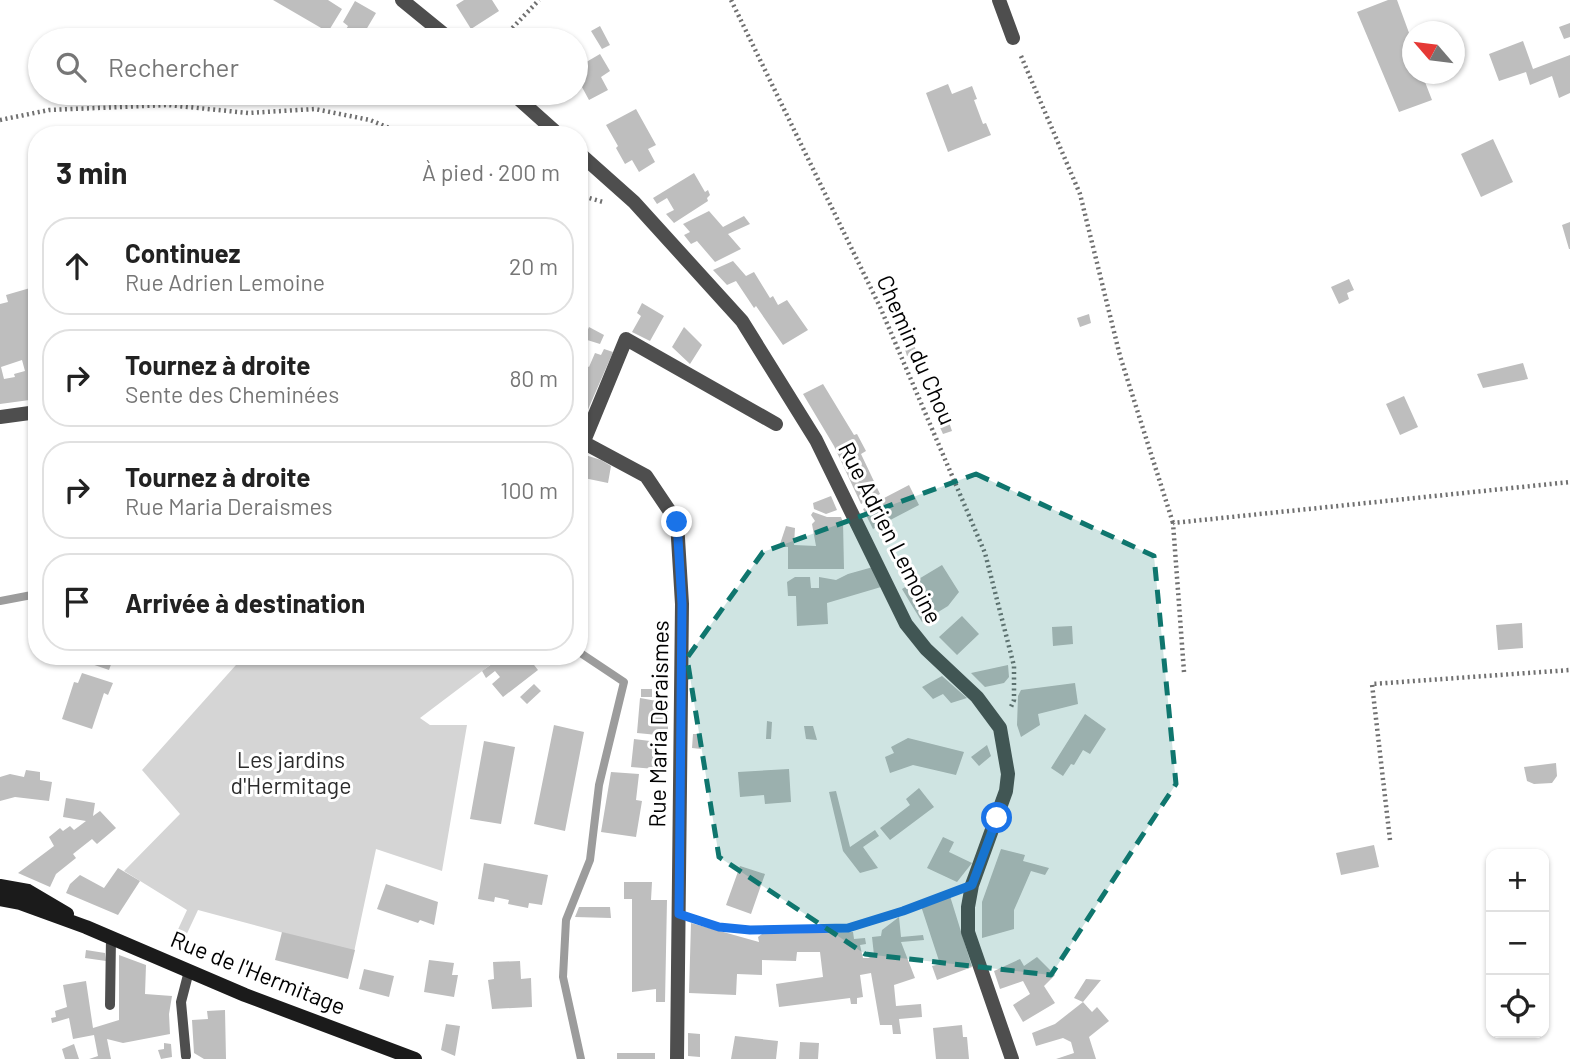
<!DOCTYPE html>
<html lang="fr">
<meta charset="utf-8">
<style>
body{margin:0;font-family:Barlow,sans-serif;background:#f2f2f2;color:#222}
.controls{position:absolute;right:21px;bottom:21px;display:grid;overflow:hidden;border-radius:14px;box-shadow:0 2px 5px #0004}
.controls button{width:63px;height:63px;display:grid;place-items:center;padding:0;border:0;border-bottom:2px solid #e0e0e0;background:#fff;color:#222;font:35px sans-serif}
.compass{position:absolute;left:1402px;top:21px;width:63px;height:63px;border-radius:50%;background:#fff;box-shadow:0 2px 5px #0004;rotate:298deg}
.stop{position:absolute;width:21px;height:21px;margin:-16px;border:5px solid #1a73e8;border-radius:50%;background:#fff}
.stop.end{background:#1a73e8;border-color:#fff;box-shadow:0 2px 7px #0008}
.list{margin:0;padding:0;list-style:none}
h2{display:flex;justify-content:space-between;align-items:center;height:91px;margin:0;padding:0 28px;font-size:30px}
h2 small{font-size:23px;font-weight:400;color:#767676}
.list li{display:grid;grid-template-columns:46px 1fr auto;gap:21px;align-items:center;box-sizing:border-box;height:98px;margin:0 14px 14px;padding:0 14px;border:2px solid #e0e0e0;border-radius:28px}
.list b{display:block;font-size:26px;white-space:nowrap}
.list p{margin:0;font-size:23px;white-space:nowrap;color:#767676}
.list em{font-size:23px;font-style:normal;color:#767676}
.icon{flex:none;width:38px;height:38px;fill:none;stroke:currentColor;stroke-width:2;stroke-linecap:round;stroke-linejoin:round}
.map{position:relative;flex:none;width:1570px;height:1059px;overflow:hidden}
.search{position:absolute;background:#fff;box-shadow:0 2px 5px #0004;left:28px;top:28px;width:560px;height:77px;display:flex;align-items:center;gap:18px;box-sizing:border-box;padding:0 24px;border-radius:38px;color:#767676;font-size:26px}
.panel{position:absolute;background:#fff;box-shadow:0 2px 5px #0004;left:28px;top:126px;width:560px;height:539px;border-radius:28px}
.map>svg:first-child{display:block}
.green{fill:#d5d5d5}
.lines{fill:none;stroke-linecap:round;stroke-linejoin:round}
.stream{stroke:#9c9c9c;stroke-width:8}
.building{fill:#bebebe;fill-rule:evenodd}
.path{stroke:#707070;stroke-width:4.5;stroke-dasharray:2 3.5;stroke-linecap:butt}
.lane{stroke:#4e4e4e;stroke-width:10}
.street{stroke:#4e4e4e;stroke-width:14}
.secondary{stroke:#1b1b1b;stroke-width:14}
.route{stroke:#1a73e8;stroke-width:9}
.marked{fill:#0f766e;fill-opacity:0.2;stroke:#0f766e;stroke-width:5;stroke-dasharray:14 9;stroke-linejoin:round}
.labels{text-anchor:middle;stroke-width:6;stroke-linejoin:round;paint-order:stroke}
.street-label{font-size:23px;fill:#000;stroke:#fff}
.park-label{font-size:23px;fill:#2c2c2c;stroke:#fff}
</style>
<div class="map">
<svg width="1570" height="1059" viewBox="0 0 1570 1059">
<rect width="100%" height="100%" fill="#fff"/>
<!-- green -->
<path class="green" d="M244 656H502L420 718 430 725H467L442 871 376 849 354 952 198 910 183 942 174 938 187 910 124 871 180 814 142 770Z"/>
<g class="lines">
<!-- stream -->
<path class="stream" d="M0 601 37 594
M579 652 624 682 599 785 590 860 566 920 563 977 581 1059"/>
</g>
<!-- building -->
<path class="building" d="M273 0H328L342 9 328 32Z
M464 0H492L499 11 471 29 456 5Z
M1388 0H1397L1412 41V74H1425L1427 77 1437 74H1446L1425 82 1432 100 1399 112 1357 12Z
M355 1 376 13 363 35 356 30 349 40 342 36 348 26 343 22Z
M1570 23V37L1564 39 1559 27Z
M600 26 610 45 602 49 591 31Z
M1523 41 1533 69 1570 55V93L1559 98 1552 76 1530 85 1526 72 1499 81 1489 54Z
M600 54 610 71 601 77 608 90 589 100 576 76V68Z
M948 84 952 94 972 86 977 99 974 100 983 124 986 123 991 135 948 152 926 93Z
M531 93H557L542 102Z
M636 109 656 145 648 149 655 162 639 172 632 160 625 164 616 148 618 146 606 125Z
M1493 139 1513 182 1481 197 1461 154Z
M694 173 705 192 708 190 710 195 707 198 708 201 674 223 666 214 674 210 667 198 657 204 653 198Z
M709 211 723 227 744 216 750 224 728 234 741 249 715 262 697 241 691 244 684 235 690 232 683 224Z
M1570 222V249H1569L1562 225Z
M733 261 746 276 754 272 770 298 773 296 778 305 787 300 808 330 783 345 756 306 754 308 736 281 727 285 713 270Z
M1349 279 1354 290 1347 293 1349 299 1339 304 1331 287Z
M37 286V315L34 316 37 330V399L0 404V304L8 302 6 295ZM22 360 25 371 14 374 15 377 4 379 1 367Z
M642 303 664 316 650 341 632 332 641 316 637 313Z
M1089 314 1091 323 1080 327 1077 318Z
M589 327 604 335 600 344 584 339Z
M684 327 702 345 690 364 672 347Z
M913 342 917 353 907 356 904 346Z
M604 349 613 352 583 421 579 422V377L585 365 589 367 595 353 601 355Z
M1523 363 1528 379 1483 388 1477 374Z
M823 384 854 435 857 434 866 451 861 454 880 494 861 504 834 446 803 394Z
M1404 396 1418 427 1400 435 1386 404Z
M948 419 952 431 943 434 938 423Z
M579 453 601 460 611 466 608 483 584 478 581 495Z
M909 485 919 505 873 529 863 509Z
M831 496 837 510 826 514 814 509 813 503Z
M813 512 827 517H841L843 522 844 569H788V547H779L786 526 795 528 794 545 816 546 812 524 815 521 811 515Z
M942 565 959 592 948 606 922 622 902 589Z
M873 567 881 587 827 603 828 624 797 626 796 596H788L787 582 795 577H810L811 588H819V577L836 580 848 574Z
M962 616 979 634 957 655 939 637Z
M1522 623 1523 648 1498 650 1496 625Z
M1072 626 1073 644 1053 646 1052 627Z
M78 656H114L109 670 77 659Z
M503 656H527L538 670 503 697 492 684 500 677 495 671 486 678 482 671Z
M1008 665 1009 677 1004 683 985 687 971 673Z
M82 673 113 683 108 695 104 693 92 729 62 719 74 682 78 683Z
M942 676 967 698 951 703 943 694 933 699 922 687Z
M1075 683 1078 704 1038 714 1040 725 1021 737 1017 725 1018 696 1021 690Z
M534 684 541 691 527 704 520 697Z
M641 689H652V697H641Z
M640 698 668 703V736L637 733Z
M1085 714 1106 729 1090 754 1083 750 1074 765 1071 764 1063 776 1051 768Z
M767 721 772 722 771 739H766Z
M554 725 584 732 565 831 534 824Z
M804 726H813L817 740 806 739Z
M693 734H701V749L692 748Z
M908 738 964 752 956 775 913 765 890 773 885 757 894 753 891 747Z
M634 739 658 742 655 769 631 767Z
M484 741 515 747 501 824 470 819Z
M987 745 991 756 979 766 971 757Z
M1556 763 1557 776 1552 783 1534 784 1527 781 1524 767Z
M789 769 791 802 765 804 764 795 740 797 738 772Z
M26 770 40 772V780L52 782 49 801 15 797 0 801V777L10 774 24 777Z
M611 772 639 774 636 800 642 801 636 837 601 832Z
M919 788 934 807 890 840 880 828 910 805 906 799Z
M836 791 850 847 875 830 879 836 863 847 878 868 860 873 843 851 829 792Z
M66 798 95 803 93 816 100 811 116 828 97 844 92 839 73 854 76 858 56 874 50 887 18 873 54 846 49 837 60 828 63 831 70 826 74 830 86 821 63 817Z
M943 837 954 842 949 852 972 863 957 882 927 868Z
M1374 845 1379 867 1341 875 1336 853Z
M1001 849 1025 855 1023 861 1049 868 1045 875 1031 871 1014 910V929L982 938V902Z
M484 863 548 875 542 905 529 903 528 908 508 904 509 900 495 897 494 902 478 899Z
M740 866 765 874 751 914 726 905Z
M118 868 140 881 118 915 66 893 70 884 80 875 104 888Z
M624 882H652L651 900H667L665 1002H656V989L632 992V899H624Z
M386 884 438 902 434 925 420 920 418 923 377 909Z
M950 896 972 967 937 980 932 966 940 964 921 906Z
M579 907H610L611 918 575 917Z
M899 917 901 937 923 935 924 940 901 942 915 978 894 985 896 1006 921 1004 922 1017 899 1019 901 1034H893L892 1025H880L871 973 860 975 863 997 857 998V1004H851L850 998 779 1007 776 984 823 977 820 952H797L796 961 762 960V975L737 974 736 995 689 993 691 923 759 942 758 937 762 934 853 932 854 939 865 938 866 944 860 945 863 958H868L874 955 872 937 881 936 882 930Z
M282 932 355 950 348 979 275 960Z
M86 950 105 953 106 961 85 958Z
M119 955 146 965 145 994 172 996 169 1014 170 1034 123 1043 107 1039 111 1059H89L98 1056 94 1035 73 1039 69 1018 52 1023 51 1018 56 1017 55 1011 67 1007 63 985 86 981 93 1028 119 1020Z
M1037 957 1055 975 1044 986 1055 1003 1023 1022 1013 1005 1030 994 1023 981 1000 989 994 971 1020 959 1024 966Z
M429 960 454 963 452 975H458L454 997 424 992Z
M520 961 521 979 531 978 532 1007 492 1009 488 980 494 979 493 962Z
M364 969 394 976 389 997 359 989Z
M1086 979 1101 980 1083 1002 1074 998Z
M1083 1002 1092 1012 1097 1007 1109 1021 1089 1037 1096 1059H1056L1074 1053 1071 1042 1063 1038 1036 1046 1032 1033 1055 1024Z
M225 1010 226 1059H204L194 1053 192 1020 208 1019 207 1011Z
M446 1024 460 1026 455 1056 441 1050Z
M962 1025 963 1037H967L969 1059H936L933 1028Z
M688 1033 700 1034V1057L688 1056Z
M735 1036 778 1041 776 1059H731Z
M800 1042 819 1043 818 1059H799Z
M164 1043 171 1044 172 1057 161 1059 158 1050 164 1049Z
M74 1044 79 1059H65L62 1049Z
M617 1053H655V1059H617Z"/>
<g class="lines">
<!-- path -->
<path class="path" d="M731 0 880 307 985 553 1014 666V700L1010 709
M501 40 539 0
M1021 56 1080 194 1120 356 1173 523
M0 120 49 110 168 105 248 113 315 109 370 120 406 135
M579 195 603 202
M1184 672 1173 523 1570 482
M1390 840 1372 684 1570 670
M697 920 719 927 750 930 848 928 950 893"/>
<!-- lane -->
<path class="lane" d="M110 1005 111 938
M186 1056 181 1002 189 971"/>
<!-- street -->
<path class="street" d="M402 0 451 40
M999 0 1013 38
M512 93 559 135
M579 153 634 202 742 321 816 440 906 624 926 649 977 697 1000 728 1008 774 1006 791 972 885 968 907V932L1012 1059
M0 417 37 412
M579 440 646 476 677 522 682 604 677 1059
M584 441 626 339 776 424"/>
<!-- secondary -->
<path class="secondary" d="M0 886 28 891 67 914
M0 899 20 903 86 927 245 995 415 1059"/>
</g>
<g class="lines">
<!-- route -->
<path class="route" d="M677 522 682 604 679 914 719 927 750 930 848 928 903 911 972 885 997 818"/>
</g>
<!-- marked area -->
<path class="marked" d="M976 474 1154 556 1176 784 1051 975 865 954 719 857 687 658 763 552Z"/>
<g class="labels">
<!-- street labels -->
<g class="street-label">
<text transform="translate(916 350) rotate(66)" y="8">Chemin du Chou</text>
<text transform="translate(890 533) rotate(63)" y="8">Rue Adrien Lemoine</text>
<text transform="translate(659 724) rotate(-89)" y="8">Rue Maria Deraismes</text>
<text transform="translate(258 973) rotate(22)" y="8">Rue de l'Hermitage</text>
</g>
<!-- park labels -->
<g class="park-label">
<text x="291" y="768">Les jardins<tspan x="291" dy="26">d'Hermitage</tspan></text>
</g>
</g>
</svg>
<div class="controls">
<button>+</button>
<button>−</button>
<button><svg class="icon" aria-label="locate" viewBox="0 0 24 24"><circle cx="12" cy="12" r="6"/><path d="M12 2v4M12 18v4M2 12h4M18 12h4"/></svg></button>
</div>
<svg class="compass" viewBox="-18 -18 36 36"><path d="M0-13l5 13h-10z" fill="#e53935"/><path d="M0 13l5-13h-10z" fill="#767676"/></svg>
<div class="stop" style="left:997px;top:818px"></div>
<div class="stop end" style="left:677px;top:522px"></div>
<div class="search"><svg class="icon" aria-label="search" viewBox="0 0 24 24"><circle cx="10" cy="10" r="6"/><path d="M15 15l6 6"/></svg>Rechercher</div>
<section class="panel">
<h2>3 min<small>À pied · 200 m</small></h2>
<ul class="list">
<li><svg class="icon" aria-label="ahead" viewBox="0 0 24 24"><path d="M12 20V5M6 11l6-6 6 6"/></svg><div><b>Continuez</b><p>Rue Adrien Lemoine</p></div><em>20 m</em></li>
<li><svg class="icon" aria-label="right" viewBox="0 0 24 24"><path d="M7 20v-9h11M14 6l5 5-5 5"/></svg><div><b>Tournez à droite</b><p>Sente des Cheminées</p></div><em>80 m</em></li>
<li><svg class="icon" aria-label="right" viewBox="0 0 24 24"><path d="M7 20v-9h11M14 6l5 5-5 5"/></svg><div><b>Tournez à droite</b><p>Rue Maria Deraismes</p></div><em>100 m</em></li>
<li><svg class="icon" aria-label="arrive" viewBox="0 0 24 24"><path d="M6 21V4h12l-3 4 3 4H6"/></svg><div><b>Arrivée à destination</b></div></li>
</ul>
</section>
</div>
